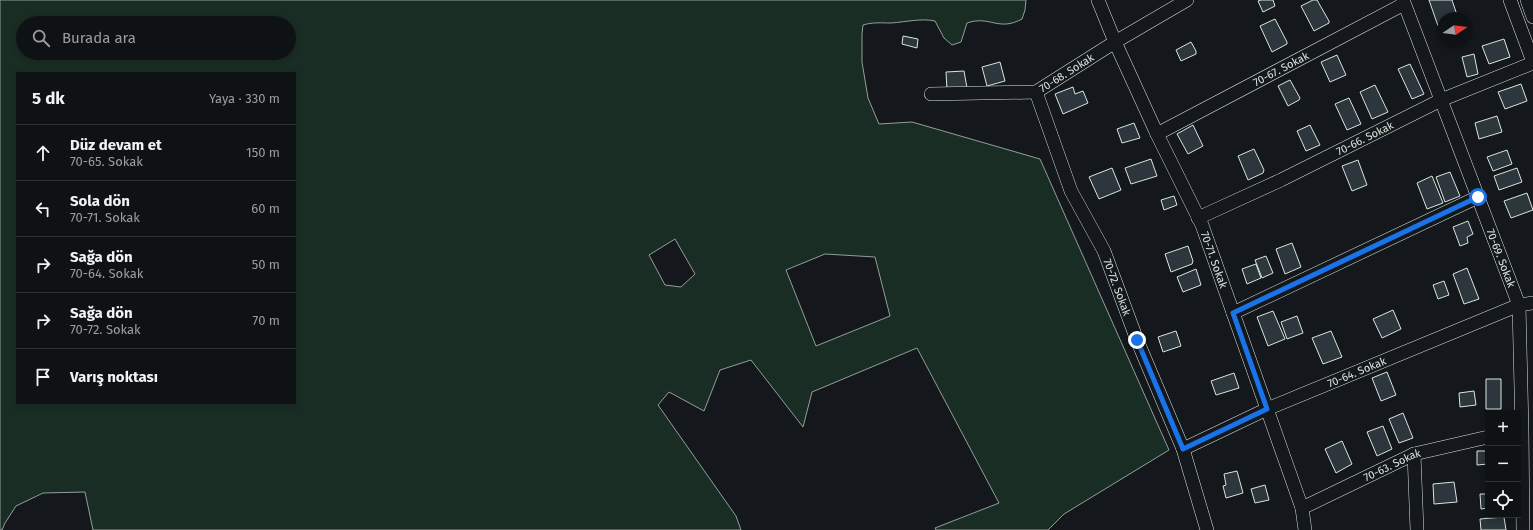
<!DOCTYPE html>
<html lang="tr">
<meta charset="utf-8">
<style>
body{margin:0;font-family:"Fira Sans",sans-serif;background:#1d2022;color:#f1f3f6}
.controls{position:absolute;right:12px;bottom:12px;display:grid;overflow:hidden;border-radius:0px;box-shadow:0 2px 6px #0003}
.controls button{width:36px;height:36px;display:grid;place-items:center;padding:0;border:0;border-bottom:1px solid #2f3234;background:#0f1215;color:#f1f3f6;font:20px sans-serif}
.compass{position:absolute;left:1437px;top:12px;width:36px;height:36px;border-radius:50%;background:#0f1215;box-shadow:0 2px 6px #0003;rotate:77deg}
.stop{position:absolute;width:12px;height:12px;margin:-9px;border:3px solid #1a73e8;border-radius:50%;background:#fff}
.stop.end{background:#1a73e8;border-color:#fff;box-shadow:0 1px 4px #0008}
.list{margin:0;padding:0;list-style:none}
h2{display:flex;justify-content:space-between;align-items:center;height:52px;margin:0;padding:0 16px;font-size:17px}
h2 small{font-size:13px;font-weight:400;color:#9b9ea0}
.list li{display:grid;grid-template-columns:26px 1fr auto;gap:12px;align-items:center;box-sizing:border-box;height:56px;padding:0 16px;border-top:1px solid #2f3234}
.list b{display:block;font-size:15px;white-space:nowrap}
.list p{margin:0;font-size:13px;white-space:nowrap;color:#9b9ea0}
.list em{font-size:13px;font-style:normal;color:#9b9ea0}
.icon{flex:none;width:22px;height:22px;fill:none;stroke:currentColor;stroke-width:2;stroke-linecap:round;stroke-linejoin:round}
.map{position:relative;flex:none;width:1533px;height:530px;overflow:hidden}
.search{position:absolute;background:#0f1215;box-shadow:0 2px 6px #0003;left:16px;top:16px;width:280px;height:44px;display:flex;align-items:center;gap:10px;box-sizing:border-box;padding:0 14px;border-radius:22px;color:#9b9ea0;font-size:15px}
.panel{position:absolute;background:#0f1215;box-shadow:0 2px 6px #0003;left:16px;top:72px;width:280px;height:332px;border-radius:0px}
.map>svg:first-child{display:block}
.green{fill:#1a2d24;stroke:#939e99;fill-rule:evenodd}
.building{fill:#2c363c;stroke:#d8e6dc}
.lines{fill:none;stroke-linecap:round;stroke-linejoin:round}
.minor-casing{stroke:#d8e6dc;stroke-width:14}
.minor{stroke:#14181c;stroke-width:13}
.route{stroke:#1a73e8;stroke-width:5}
.labels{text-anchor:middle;stroke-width:3;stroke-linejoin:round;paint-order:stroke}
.street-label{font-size:11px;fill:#d8e6dc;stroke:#14181c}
</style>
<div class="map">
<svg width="1533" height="530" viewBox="0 0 1533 530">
<rect width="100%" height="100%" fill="#14181c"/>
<!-- green -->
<path class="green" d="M0 0H1026L1025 10 1022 19C998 32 990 15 967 23L961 42 952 45 944 38 935 21C921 18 906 22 891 23 881 23 873 22 863 25L862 34V62L868 98 879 124 912 122 1040 159 1169 450 1064 514 1048 530H936L935 528 999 503 917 348 812 392 803 427 751 360 720 370 704 411 669 392 658 405 736 516 741 530H93L85 492 43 493 16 506 5 523 2 530H0ZM23 23H289V53H23ZM17 73H295V403H17ZM675 239 695 274 681 287 665 285 649 255ZM825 254 875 257 890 316 816 346 786 270Z"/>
<!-- building -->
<path class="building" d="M1261 0H1273L1275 6 1263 12 1258 1Z
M1313 0H1317L1329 21V23L1314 31 1301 6Z
M1429 0H1452L1458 18H1443V24L1438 26Z
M1275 19 1287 42V44L1272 52 1260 26Z
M903 36 918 39 917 48 902 44Z
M1504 39 1510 57 1489 64 1482 46Z
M1191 42 1196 51V54L1181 61 1176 50Z
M1474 54 1478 74 1467 77 1462 57Z
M1337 55 1346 75 1330 82 1321 62Z
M1000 62 1005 81 987 86 982 67Z
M1410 64 1424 94 1412 99 1398 69Z
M964 71 967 88 947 90 946 72Z
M1290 80 1300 98 1299 100 1288 106 1278 86Z
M1521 84 1527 101 1505 109 1498 92Z
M1375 85 1388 112 1372 119 1360 92Z
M1073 87 1075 94 1083 91 1088 103 1063 114 1055 94Z
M1349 98 1361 124 1347 130 1335 104Z
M1497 116 1502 132 1479 139 1475 123Z
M1134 123 1140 138 1122 143 1117 129Z
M1193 125 1203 146 1188 154 1177 134Z
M1310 125 1320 145 1306 151 1297 131Z
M1254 149 1264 170 1263 173 1248 180 1238 156Z
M1507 150 1512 164 1493 171 1487 157Z
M1151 159 1157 176 1131 184 1125 168Z
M1358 160 1367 185 1352 191 1342 166Z
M1112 168 1121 190 1099 199 1089 177Z
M1517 168 1522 182 1499 190 1494 176Z
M1450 172 1460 196 1445 202 1436 177Z
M1432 176 1443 203 1427 209 1417 183Z
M1527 193 1533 210 1511 218 1504 201Z
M1174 196 1177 205 1164 210 1161 200Z
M1468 221 1473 234 1467 237 1468 243 1460 246 1453 227Z
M1292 243 1301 267 1285 274 1276 249Z
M1188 246 1193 261 1192 264 1171 272 1165 254Z
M1266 256 1273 273 1262 278 1255 260Z
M1256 264 1261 278 1247 284 1242 269Z
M1467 268 1479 299 1464 304 1453 274Z
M1196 269 1201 285 1183 292 1177 277Z
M1444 281 1449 295 1438 299 1433 285Z
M1393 310 1401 329 1382 338 1373 319Z
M1273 311 1285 339 1268 346 1257 317Z
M1297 316 1303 333 1287 339 1281 322Z
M1176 331 1181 346 1163 352 1158 337Z
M1331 331 1342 357 1323 364 1312 338Z
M1387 372 1396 395 1381 401 1372 378Z
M1234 373 1239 388 1216 395 1211 381Z
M1486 379H1501V409H1486Z
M1474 391 1476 405 1460 407 1459 393Z
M1403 413 1413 438 1399 443 1389 419Z
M1383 426 1392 449 1377 456 1367 432Z
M1342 441 1352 464 1336 473 1325 449Z
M1477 451H1488V464L1477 465Z
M1237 471 1243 493 1226 498 1223 486 1226 485 1224 474Z
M1454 482 1457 502 1434 504 1433 484Z
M1265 485 1269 500 1255 503 1251 489Z
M1480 494H1488V508L1481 509Z
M1504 517 1506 530H1481L1480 519Z"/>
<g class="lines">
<defs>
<g id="minor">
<path id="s1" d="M1098 0 1115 42 1157 134 1202 225 1302 508 1305 530"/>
<path id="s2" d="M1403 0 1519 305 1522 430 1523 530"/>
<path d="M1510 0 1533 62"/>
<path d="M1527 0 1533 17"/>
<path id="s3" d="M1036 92 1071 191 1104 251 1137 340 1183 449 1207 530"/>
<path id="s4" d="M931 94 1036 92 1115 42 1187 0"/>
<path id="s5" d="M1157 134 1404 4"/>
<path id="s6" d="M1198 218 1281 180 1441 100 1533 63"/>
<path d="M1233 313 1478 197"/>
<path id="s7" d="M1183 449 1267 409 1519 305 1533 303"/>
<path d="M1414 454 1417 530"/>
<path id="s8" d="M1302 508 1414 454 1488 437"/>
</g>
</defs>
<!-- minor casing -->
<use href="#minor" class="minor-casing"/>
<!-- minor -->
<use href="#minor" class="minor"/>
</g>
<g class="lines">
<!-- route -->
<path class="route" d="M1137 340 1183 449 1267 409 1233 313 1478 197"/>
</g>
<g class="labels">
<!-- street labels -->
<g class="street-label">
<text dy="4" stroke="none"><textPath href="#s5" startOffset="140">70-67. Sokak</textPath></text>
<text dy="4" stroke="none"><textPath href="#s4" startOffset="141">70-68. Sokak</textPath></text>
<text dy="4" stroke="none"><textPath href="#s6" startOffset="185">70-66. Sokak</textPath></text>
<text dy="4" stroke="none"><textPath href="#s2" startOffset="276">70-69. Sokak</textPath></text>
<text dy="4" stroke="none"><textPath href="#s1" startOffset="285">70-71. Sokak</textPath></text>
<text dy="4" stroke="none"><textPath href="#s3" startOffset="212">70-72. Sokak</textPath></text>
<text dy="4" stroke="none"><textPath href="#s7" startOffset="190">70-64. Sokak</textPath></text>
<text dy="4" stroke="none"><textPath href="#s8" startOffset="100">70-63. Sokak</textPath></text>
</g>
</g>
</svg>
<div class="controls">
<button>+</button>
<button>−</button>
<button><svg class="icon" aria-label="locate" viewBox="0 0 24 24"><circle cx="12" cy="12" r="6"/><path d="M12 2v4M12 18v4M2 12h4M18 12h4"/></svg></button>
</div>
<svg class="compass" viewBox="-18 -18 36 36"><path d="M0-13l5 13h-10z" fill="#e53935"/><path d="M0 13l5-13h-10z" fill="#9b9ea0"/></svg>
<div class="stop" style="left:1478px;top:197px"></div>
<div class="stop end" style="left:1137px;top:340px"></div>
<div class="search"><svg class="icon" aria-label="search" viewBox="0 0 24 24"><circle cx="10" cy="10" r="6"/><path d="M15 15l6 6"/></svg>Burada ara</div>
<section class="panel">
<h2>5 dk<small>Yaya · 330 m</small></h2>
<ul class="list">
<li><svg class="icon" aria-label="ahead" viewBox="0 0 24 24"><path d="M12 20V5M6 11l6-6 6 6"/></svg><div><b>Düz devam et</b><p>70-65. Sokak</p></div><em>150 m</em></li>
<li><svg class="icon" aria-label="left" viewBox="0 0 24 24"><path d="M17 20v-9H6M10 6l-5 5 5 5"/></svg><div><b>Sola dön</b><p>70-71. Sokak</p></div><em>60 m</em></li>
<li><svg class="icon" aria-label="right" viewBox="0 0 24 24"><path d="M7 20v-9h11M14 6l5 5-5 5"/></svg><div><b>Sağa dön</b><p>70-64. Sokak</p></div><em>50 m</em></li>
<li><svg class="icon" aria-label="right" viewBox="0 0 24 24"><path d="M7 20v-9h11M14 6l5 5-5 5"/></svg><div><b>Sağa dön</b><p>70-72. Sokak</p></div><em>70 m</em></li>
<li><svg class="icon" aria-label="arrive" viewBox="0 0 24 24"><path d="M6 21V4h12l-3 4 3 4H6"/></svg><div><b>Varış noktası</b></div></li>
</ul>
</section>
</div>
